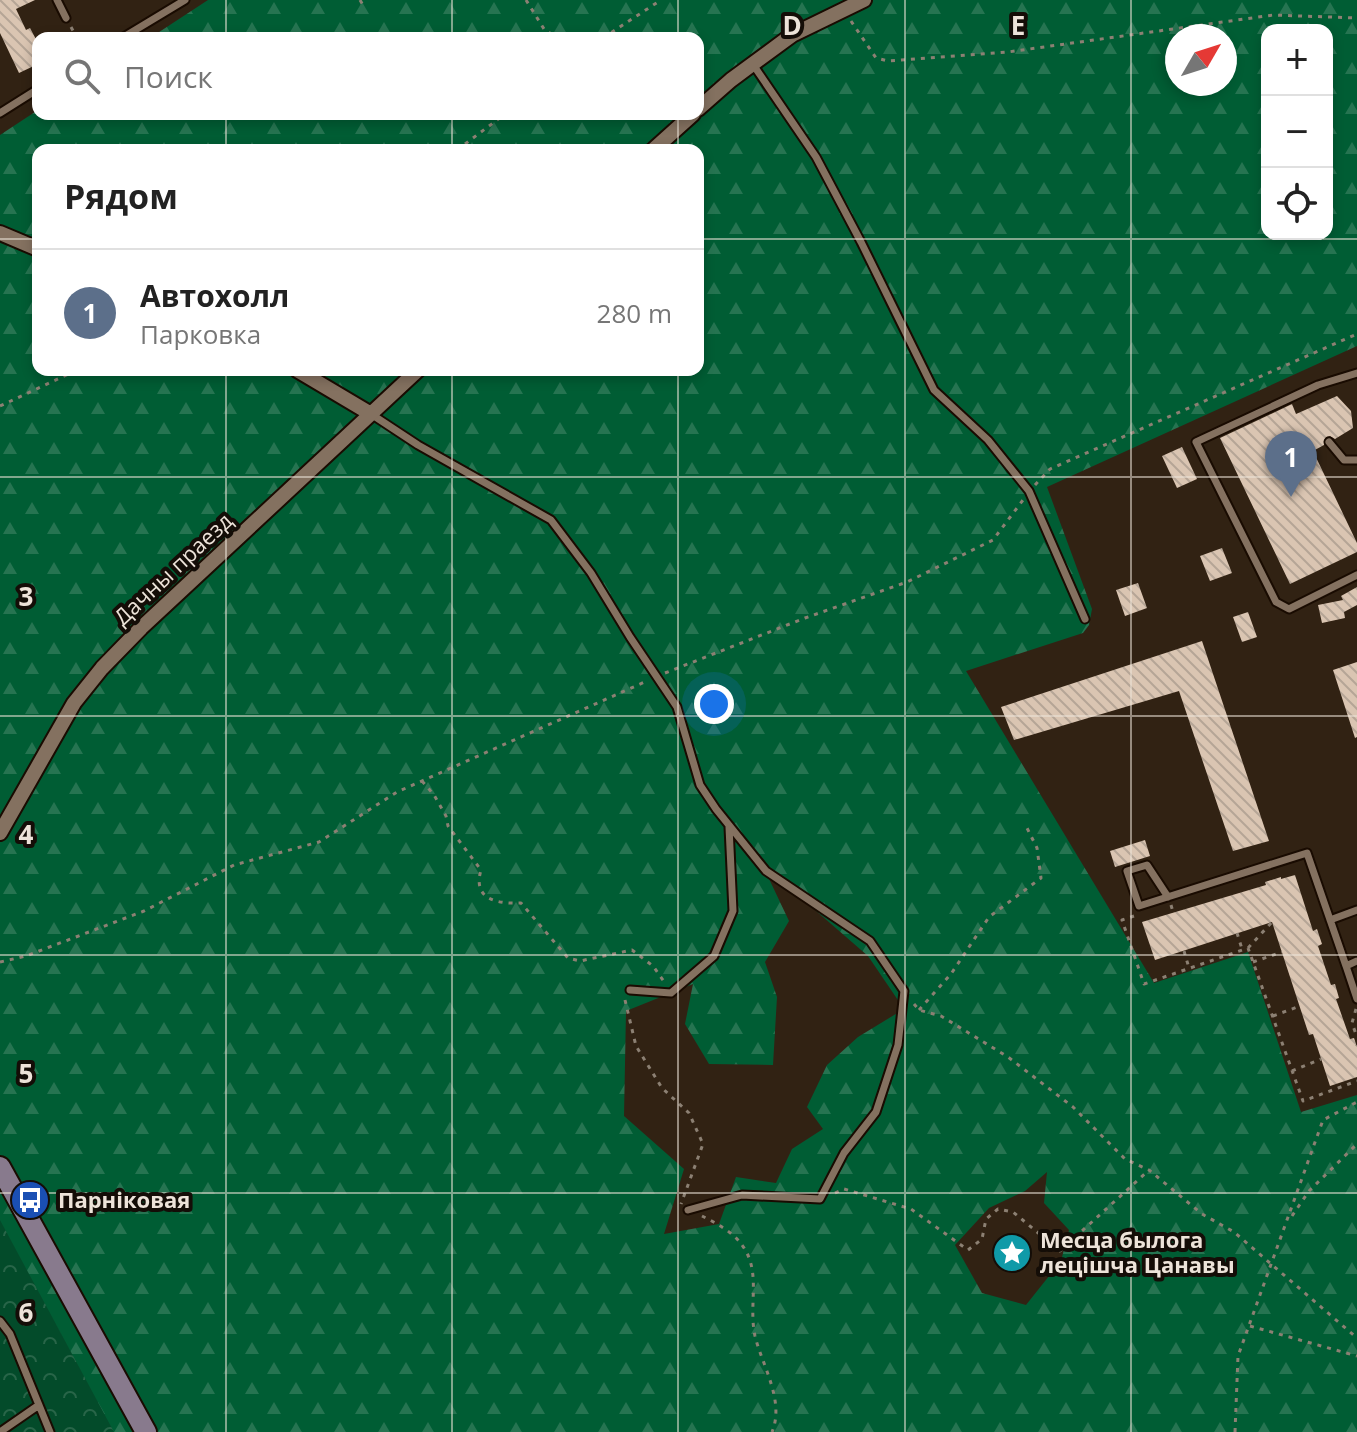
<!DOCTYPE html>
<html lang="ru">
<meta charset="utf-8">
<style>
body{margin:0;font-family:"Open Sans",sans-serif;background:#f6f6f6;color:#222}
.controls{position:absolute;right:24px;top:24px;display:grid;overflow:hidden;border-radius:16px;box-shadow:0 4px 12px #0003}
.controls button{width:72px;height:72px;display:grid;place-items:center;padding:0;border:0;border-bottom:2px solid #e0e0e0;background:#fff;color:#222;font:40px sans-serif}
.compass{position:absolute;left:1165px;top:24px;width:72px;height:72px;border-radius:50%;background:#fff;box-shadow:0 4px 12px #0003;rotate:51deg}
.you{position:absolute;left:714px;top:704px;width:28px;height:28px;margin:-20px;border:6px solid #fff;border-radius:50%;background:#1a73e8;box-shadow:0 0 0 12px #1a73e833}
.badge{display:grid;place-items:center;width:52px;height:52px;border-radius:50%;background:#805a4f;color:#fff;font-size:26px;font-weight:700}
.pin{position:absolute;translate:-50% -66px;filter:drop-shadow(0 2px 4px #0008)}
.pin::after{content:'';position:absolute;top:42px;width:28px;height:24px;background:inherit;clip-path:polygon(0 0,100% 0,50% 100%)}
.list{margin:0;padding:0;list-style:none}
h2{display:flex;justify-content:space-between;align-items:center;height:104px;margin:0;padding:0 32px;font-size:34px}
h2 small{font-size:26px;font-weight:400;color:#767676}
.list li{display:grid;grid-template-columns:52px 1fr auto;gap:24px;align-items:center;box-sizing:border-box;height:128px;padding:0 32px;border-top:2px solid #e0e0e0}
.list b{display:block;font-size:30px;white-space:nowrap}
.list p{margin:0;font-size:26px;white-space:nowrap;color:#767676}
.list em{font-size:26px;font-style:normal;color:#767676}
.icon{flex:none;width:44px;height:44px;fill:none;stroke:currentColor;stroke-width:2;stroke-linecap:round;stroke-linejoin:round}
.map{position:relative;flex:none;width:1357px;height:1432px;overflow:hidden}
.search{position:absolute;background:#fff;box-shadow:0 4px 12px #0003;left:32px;top:32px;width:672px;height:88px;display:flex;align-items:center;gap:20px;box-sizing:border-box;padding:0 28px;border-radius:16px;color:#767676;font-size:30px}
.panel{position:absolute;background:#fff;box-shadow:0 4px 12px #0003;left:32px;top:144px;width:672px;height:232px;border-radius:16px}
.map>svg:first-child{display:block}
.forest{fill:url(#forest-firs);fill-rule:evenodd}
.park{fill:url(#park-crowns)}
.building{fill:url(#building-back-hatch)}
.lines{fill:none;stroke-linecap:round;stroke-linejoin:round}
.lane-casing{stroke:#190b01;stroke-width:11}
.street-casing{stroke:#190b01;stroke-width:18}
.secondary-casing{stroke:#190b01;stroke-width:24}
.path{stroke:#8c8073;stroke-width:3;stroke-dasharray:4 6;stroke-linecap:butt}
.lane{stroke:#847160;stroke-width:7}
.street{stroke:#847160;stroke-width:14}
.secondary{stroke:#887a8d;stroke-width:20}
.grid{fill:none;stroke:#ede3d9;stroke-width:2;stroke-opacity:0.55}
.labels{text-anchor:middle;stroke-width:8;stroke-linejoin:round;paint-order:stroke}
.street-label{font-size:22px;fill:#ede3d9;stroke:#140d07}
.poi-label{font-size:22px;font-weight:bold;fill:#ede3d9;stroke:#140d07;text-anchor:start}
.grid-label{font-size:26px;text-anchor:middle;font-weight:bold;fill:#ede3d9;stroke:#140d07;stroke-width:8;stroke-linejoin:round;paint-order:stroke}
</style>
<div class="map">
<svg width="1357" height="1432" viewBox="0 0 1357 1432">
<defs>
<pattern id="forest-firs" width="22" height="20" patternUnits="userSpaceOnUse" patternTransform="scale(2)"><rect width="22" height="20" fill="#005d34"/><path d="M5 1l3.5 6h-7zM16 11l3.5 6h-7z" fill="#267451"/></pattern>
<pattern id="park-crowns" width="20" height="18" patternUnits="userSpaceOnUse" patternTransform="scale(2)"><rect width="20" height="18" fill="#034b2a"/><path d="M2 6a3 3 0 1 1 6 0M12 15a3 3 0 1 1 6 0" fill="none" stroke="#286548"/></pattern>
<pattern id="building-back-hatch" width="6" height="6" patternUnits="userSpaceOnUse" patternTransform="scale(2)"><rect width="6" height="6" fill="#dac5b2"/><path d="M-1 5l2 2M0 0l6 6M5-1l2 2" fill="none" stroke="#b5a596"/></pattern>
</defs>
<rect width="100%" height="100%" fill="#312213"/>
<!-- forest -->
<path class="forest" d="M208 0H1357V346L1047 487 1092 609 1089 625 1083 633 966 671 1154 983 1248 952 1301 1112 1357 1095V1432H74L0 1323V135L38 110V114H698V38H150ZM1267 30H1327V234H1267ZM1177 36H1225V84H1177ZM38 150H698V370H38ZM762 864 868 956 904 1009 858 1037 827 1065 807 1107 823 1129 792 1149 776 1183 736 1177 719 1224 664 1234 684 1169 624 1116 626 1011 693 984 685 1024 709 1064 773 1065 777 997 765 962 789 921ZM1047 1172 1044 1203 1069 1230 1061 1261 1026 1305 982 1293 955 1245 989 1208 1025 1191Z"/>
<!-- park -->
<path class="park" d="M0 1220 114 1432H0Z"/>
<!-- building -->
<path class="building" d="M0 0H35L16 9 26 30 30 28 38 43V64L19 73 0 33Z
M1337 396 1351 411 1353 428 1335 439 1330 436 1326 437 1324 445 1313 451 1357 543V552L1290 584 1220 438 1292 404 1296 414Z
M1182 447 1197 479 1177 488 1162 456Z
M1222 548 1232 573 1210 581 1200 556Z
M1138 583 1147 608 1125 616 1116 590Z
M1357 587V605L1344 612 1345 618 1322 623 1318 605 1343 600 1341 596Z
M1248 612 1257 637 1242 642 1233 617Z
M1202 641 1269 841 1233 851 1179 691 1014 740 1001 707Z
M1357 662V737L1355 738 1333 670Z
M1145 840 1150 856 1115 867 1110 851Z
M1295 875 1313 931 1317 929 1322 944 1318 946 1331 985 1335 984 1339 998 1336 999 1350 1039 1354 1038 1357 1047V1077L1330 1086 1313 1034 1309 1035 1272 922 1155 960 1142 922 1266 885 1265 882 1281 877V879Z"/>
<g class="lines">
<defs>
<path id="lane" d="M57 0 66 18
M122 38 185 0
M752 63 816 157 861 242 934 390 988 440 1029 491 1085 619
M0 113 38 89
M1357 373 1318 385 1196 442 1276 602 1289 609 1357 575
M371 414 418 445 551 520 591 573 630 637 677 707 700 785 716 809 766 871 870 941 904 991 898 1045 876 1112 844 1153 820 1199 742 1195 688 1210
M1329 442 1344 460H1357
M1168 897 1147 865 1127 871 1139 906 1307 853 1346 966 1357 961
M1330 920 1357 910
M1346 966 1357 999
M630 990 671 993 714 956 733 911 729 827
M0 1321 10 1334 50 1432
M0 1432 39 1405"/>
<path id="street" d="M698 109 731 80 792 35 864 0
M653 150 693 114
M0 233 38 249
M297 370 371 414
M0 833 74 703 102 668 141 628 418 370"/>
<path id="secondary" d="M0 1167 146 1432"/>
</defs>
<!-- lane casing -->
<use href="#lane" class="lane-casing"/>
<!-- street casing -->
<use href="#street" class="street-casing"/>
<!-- secondary casing -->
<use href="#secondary" class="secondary-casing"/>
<!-- path -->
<path class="path" d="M360 0 363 5
M526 0 544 29 557 38
M851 21 876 58 888 61 1008 52 1273 15 1357 18
M71 27 77 38
M603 38 661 0
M457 150 505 114
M0 406 77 370
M1035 485 1050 469 1357 334
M665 673 805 618 907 582 993 540 1023 500
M422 781 434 795 446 816 448 826 481 870C472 900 498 904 521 903L568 958 580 961 632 950 653 966 665 983
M1171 905 1173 912
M1134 916 1122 920 1144 984 1248 948 1303 1101 1357 1081
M1237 933 1242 949
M1248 948 1272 922
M1184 951 1189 968
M0 962 26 956 144 911 234 865 319 842 397 792 647 681
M1253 962 1282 952
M625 1000 636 1046 662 1088 689 1113 703 1144 681 1204
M914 1004 919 1010 941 1016 1008 1057 1073 1107 1125 1159 1149 1170 1202 1214 1234 1232 1357 1338
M1356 1009 1352 1023 1357 1037
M919 1010 951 974 989 917 1041 878 1037 848 1027 828
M1273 1016 1300 1006
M1357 1046V1045
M1292 1071 1321 1059
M835 1193 844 1189 911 1209 968 1250 982 1239 986 1219 998 1209 1013 1212 1060 1251 1149 1170
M702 1216C716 1223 733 1232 742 1245 762 1272 748 1304 755 1336 762 1365 785 1401 772 1432
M1292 1216 1309 1191 1357 1144
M1250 1326 1357 1356
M1235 1432 1238 1356 1323 1120 1357 1102"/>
<!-- lane -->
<use href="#lane" class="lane"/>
<!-- street -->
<use href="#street" class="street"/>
<!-- secondary -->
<use href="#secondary" class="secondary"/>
</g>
<!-- grid -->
<path class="grid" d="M226 0V38M452 0V38M678 0V38M905 0V1432M1131 0V1432M226 114V150M452 114V150M678 114V150M0 239H38M698 239H1357M226 370V1432M452 370V1432M678 370V1432M0 477H1357M0 716H1357M0 955H1357M0 1193H1357"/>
<!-- icons -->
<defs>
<symbol id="bus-disc" viewBox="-11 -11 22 22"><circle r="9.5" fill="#1a4fb4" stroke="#140d07"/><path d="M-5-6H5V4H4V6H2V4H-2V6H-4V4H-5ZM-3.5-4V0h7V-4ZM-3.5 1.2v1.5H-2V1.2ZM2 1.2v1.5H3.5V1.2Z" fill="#fff"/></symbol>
<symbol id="sight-disc" viewBox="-11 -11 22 22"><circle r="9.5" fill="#0f9aa8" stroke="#140d07"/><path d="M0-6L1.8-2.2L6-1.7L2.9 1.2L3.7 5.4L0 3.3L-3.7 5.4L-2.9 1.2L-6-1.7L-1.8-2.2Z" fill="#fff"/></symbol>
</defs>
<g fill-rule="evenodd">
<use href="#bus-disc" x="8" y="1178" width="44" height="44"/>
<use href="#sight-disc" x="990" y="1231" width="44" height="44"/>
</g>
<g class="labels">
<!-- street labels -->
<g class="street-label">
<text transform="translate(173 569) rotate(-43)" y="8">Дачны праезд</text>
</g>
<!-- poi labels -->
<g class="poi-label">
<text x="58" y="1208">Парніковая</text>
<text x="1040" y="1248">Месца былога<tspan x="1040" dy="25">лецішча Цанавы</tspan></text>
</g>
</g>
<g class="grid-label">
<text x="792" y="35">D</text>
<text x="1018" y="35">E</text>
<text x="26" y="606">3</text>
<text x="26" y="844">4</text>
<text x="26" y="1083">5</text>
<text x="26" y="1322">6</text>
</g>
</svg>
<div class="controls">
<button>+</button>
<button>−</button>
<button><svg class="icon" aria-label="locate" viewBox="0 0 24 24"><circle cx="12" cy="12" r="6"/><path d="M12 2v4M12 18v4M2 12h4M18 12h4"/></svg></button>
</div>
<svg class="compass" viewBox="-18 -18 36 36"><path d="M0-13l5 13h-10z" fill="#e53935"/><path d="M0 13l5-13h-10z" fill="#767676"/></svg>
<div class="you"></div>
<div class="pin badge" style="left:1291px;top:497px;background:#5c6f8a">1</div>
<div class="search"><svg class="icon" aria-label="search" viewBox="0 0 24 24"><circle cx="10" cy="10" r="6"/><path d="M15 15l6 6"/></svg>Поиск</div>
<section class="panel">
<h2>Рядом<small></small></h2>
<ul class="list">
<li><span class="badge" style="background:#5c6f8a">1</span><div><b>Автохолл</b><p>Парковка</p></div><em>280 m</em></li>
</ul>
</section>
</div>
